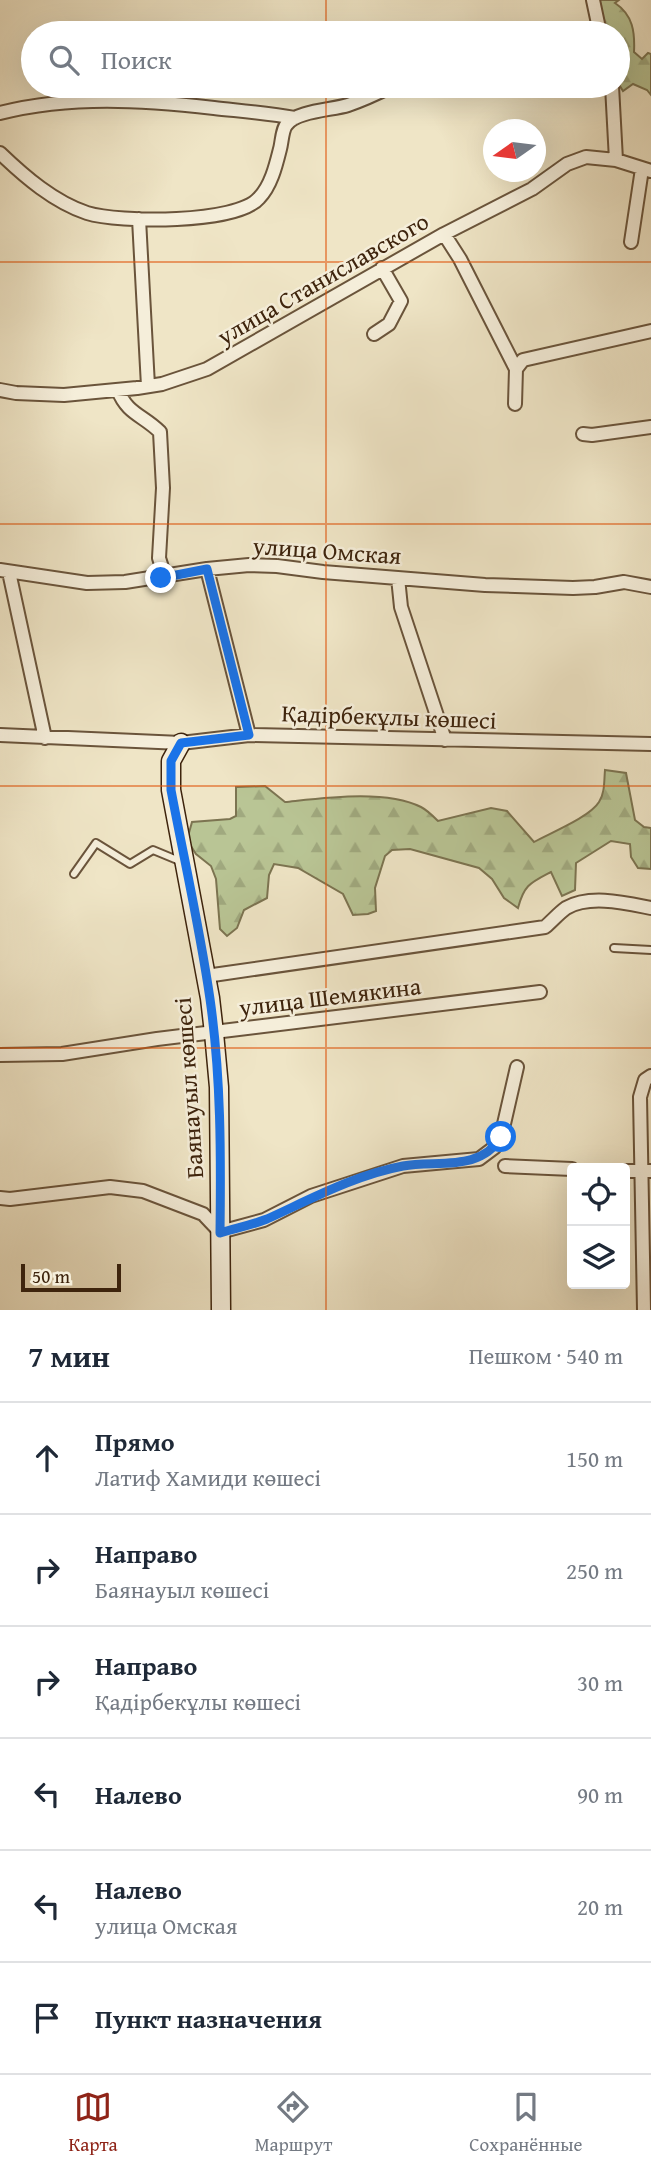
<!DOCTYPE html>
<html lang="ru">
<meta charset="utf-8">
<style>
body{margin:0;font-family:"Gentium Book Plus",serif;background:#f2f2f3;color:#1f2937}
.controls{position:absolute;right:21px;bottom:21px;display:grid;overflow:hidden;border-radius:7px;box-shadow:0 7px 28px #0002}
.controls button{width:63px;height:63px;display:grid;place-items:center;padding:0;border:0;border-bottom:2px solid #e0e1e3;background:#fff;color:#1f2937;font:35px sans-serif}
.compass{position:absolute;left:483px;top:119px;width:63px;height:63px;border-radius:50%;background:#fff;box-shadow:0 7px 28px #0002;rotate:256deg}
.scale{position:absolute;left:21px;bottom:18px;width:100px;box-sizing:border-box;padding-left:7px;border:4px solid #3e240d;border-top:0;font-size:19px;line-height:24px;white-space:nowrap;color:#3e240d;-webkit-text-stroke:5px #f5eeda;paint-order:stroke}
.stop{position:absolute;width:21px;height:21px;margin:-16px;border:5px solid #1a73e8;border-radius:50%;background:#fff}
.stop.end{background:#1a73e8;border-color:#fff;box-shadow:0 2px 7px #0008}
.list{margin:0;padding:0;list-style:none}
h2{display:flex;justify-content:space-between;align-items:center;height:91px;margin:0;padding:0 28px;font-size:30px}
h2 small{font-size:23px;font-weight:400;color:#747a83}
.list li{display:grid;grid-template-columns:46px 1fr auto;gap:21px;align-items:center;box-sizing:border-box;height:112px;padding:0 28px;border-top:2px solid #e0e1e3}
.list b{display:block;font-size:26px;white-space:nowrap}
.list p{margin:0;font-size:23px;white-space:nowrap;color:#747a83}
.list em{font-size:23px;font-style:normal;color:#747a83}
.icon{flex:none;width:38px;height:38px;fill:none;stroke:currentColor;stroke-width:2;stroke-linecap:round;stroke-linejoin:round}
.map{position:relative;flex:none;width:651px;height:1310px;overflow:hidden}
.search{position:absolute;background:#fff;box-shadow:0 7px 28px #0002;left:21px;right:21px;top:21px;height:77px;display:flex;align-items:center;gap:18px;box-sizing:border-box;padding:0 24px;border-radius:38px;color:#747a83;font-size:26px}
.sheet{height:763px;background:#fff}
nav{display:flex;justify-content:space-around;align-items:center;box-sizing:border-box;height:98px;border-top:2px solid #e0e1e3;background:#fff;font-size:19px;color:#747a83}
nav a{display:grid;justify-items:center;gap:4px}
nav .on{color:#8f2418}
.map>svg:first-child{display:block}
.forest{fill:url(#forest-firs);stroke:#7c7451;stroke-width:2}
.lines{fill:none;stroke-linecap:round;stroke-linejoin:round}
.lane-casing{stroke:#6a543b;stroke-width:10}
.street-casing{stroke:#6a543b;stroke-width:16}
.secondary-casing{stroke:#3e240d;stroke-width:21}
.lane{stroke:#f5eeda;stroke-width:6}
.street{stroke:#f5eeda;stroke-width:12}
.secondary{stroke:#f5eeda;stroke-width:18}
.route{stroke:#1a73e8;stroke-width:9}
.grid{fill:none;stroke:#e0560c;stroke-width:2;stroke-opacity:0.55}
.labels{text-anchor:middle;stroke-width:5;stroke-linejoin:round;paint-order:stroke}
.street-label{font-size:24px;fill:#3e240d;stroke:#f5eeda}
</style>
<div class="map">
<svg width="651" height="1310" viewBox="0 0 651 1310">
<defs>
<pattern id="forest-firs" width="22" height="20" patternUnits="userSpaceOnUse" patternTransform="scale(1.75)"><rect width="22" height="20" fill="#b9c595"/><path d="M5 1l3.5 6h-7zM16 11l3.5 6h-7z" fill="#a0a97f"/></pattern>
</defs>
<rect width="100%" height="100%" fill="#efe5c6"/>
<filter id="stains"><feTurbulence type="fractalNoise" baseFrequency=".00286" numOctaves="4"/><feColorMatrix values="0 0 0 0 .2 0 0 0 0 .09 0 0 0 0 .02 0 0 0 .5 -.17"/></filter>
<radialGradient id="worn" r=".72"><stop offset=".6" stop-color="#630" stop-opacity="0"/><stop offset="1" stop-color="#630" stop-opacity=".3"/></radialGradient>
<!-- forest -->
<path class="forest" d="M592 0H619L615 3C633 15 635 32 634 52L642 59 648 53 651 54V95L647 90 633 84 623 91 618 83V33H597Z
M605 770 626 773 635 820 644 827 651 828V869L638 868 631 857 630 844 611 841 576 863 575 890 562 896 551 872C530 883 524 885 518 908L504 898 492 879 479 868 410 849 392 850 385 856 375 888 376 911 368 914 353 915 343 894 298 868 274 864 269 875 267 898 244 910 237 928 227 936 220 929 216 879 211 866 196 854 187 840 192 822 230 819 236 816V787L265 786 285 802C323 798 386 789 421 807 427 810 433 816 438 821L491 808 507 811 534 842C550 833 590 817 599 802 605 793 604 781 605 770Z"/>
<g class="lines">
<defs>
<path id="lane" d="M74 874 96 843 130 864 153 850 182 862
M614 948 651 950"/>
<path id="street" d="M593 0 600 33
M612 86 616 160
M0 113C71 95 143 100 214 108 241 111 268 113 295 118
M0 153C25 177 54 202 87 213 119 223 237 224 259 198 271 186 276 165 280 149 282 142 282 129 287 124 297 111 332 110 348 105 363 100 378 93 392 86
M139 219 148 386
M444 234 460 259 516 369
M631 242 642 169
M374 334 389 324 401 301 382 268
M0 390 16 393 64 395 137 388 162 384 207 369 444 234 532 189 567 164 586 157 616 160 651 171
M118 390C127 414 143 415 160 432L163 488 159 558 165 577
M515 404 516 369 523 360 651 331
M583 434 592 435 651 427
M207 569 249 735
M0 570 87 583 125 582 207 569 249 565 277 566 323 572 485 585 573 588 595 587 624 582 651 587
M9 572 45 738
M398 578 401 607 445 740
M0 735 181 743 249 735 651 744
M206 976 545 927C552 921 559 913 566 908 590 894 626 903 651 908
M0 1055 62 1054 157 1039 540 992
M505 1166 572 1169
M625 1171H651
M0 1198 10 1199 110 1187 143 1191 203 1214 220 1232 264 1220 311 1196 403 1166 479 1159 495 1147 501 1137 517 1067
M644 1310 640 1097 645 1080 651 1076"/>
<path id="secondary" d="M181 743 171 761V790L210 998 214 1033 219 1087 221 1310"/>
</defs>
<!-- lane casing -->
<use href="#lane" class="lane-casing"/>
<!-- street casing -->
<use href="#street" class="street-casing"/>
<!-- secondary casing -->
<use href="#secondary" class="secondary-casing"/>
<!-- lane -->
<use href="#lane" class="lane"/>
<!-- street -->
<use href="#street" class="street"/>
<!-- secondary -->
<use href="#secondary" class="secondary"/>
</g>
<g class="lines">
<!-- route -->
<path class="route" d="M161 578 207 569 249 735 181 743 171 761V790C184 859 200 929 210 999 221 1076 221 1155 220 1233 236 1228 252 1225 267 1219 311 1199 355 1175 403 1166 438 1160 480 1172 501 1137"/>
</g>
<!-- grid -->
<path class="grid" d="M326 0V33M326 86V1310M0 262H651M0 524H651M0 786H651M0 1048H651"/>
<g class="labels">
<!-- street labels -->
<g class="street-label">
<text transform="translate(323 279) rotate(-30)" y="8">улица Станиславского</text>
<text transform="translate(327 551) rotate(4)" y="8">улица Омская</text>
<text transform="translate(389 717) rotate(2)" y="8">Қадірбекұлы көшесі</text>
<text transform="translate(330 997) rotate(-7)" y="8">улица Шемякина</text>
<text transform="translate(189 1088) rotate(-94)" y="8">Баянауыл көшесі</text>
</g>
</g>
<rect width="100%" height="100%" filter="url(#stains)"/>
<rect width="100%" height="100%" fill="url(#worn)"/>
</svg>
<div class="controls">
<button><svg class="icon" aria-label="locate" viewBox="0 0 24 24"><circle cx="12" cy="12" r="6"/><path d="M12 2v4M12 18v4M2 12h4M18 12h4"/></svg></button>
<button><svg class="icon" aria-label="layers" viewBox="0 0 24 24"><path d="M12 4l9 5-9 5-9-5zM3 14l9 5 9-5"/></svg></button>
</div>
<svg class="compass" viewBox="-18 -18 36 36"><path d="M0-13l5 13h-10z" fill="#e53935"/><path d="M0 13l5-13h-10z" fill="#747a83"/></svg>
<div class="scale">50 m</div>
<div class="stop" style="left:501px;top:1137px"></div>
<div class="stop end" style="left:161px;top:578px"></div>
<div class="search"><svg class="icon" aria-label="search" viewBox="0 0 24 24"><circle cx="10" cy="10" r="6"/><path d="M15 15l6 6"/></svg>Поиск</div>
</div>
<section class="sheet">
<h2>7 мин<small>Пешком · 540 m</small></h2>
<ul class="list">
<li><svg class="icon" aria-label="ahead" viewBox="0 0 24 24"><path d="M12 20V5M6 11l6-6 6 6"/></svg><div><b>Прямо</b><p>Латиф Хамиди көшесі</p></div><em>150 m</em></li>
<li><svg class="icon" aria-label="right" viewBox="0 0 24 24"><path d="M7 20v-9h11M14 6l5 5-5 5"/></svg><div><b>Направо</b><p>Баянауыл көшесі</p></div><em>250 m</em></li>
<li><svg class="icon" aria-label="right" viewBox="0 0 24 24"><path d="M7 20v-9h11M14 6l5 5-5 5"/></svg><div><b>Направо</b><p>Қадірбекұлы көшесі</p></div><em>30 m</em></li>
<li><svg class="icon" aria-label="left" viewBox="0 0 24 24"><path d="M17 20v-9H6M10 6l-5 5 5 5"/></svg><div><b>Налево</b></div><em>90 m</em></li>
<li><svg class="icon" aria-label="left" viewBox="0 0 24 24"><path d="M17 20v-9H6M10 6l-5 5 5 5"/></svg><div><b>Налево</b><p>улица Омская</p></div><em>20 m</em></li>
<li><svg class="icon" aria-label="arrive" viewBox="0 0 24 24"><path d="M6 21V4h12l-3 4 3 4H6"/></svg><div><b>Пункт назначения</b></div></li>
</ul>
</section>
<nav>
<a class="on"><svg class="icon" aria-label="map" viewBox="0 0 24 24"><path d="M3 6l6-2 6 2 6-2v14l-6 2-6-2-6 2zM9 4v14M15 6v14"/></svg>Карта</a>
<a><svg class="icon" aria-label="directions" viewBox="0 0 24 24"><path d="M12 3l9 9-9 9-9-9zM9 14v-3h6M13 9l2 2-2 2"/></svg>Маршрут</a>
<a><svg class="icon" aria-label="saved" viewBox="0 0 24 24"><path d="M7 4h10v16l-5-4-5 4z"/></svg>Сохранённые</a>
</nav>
